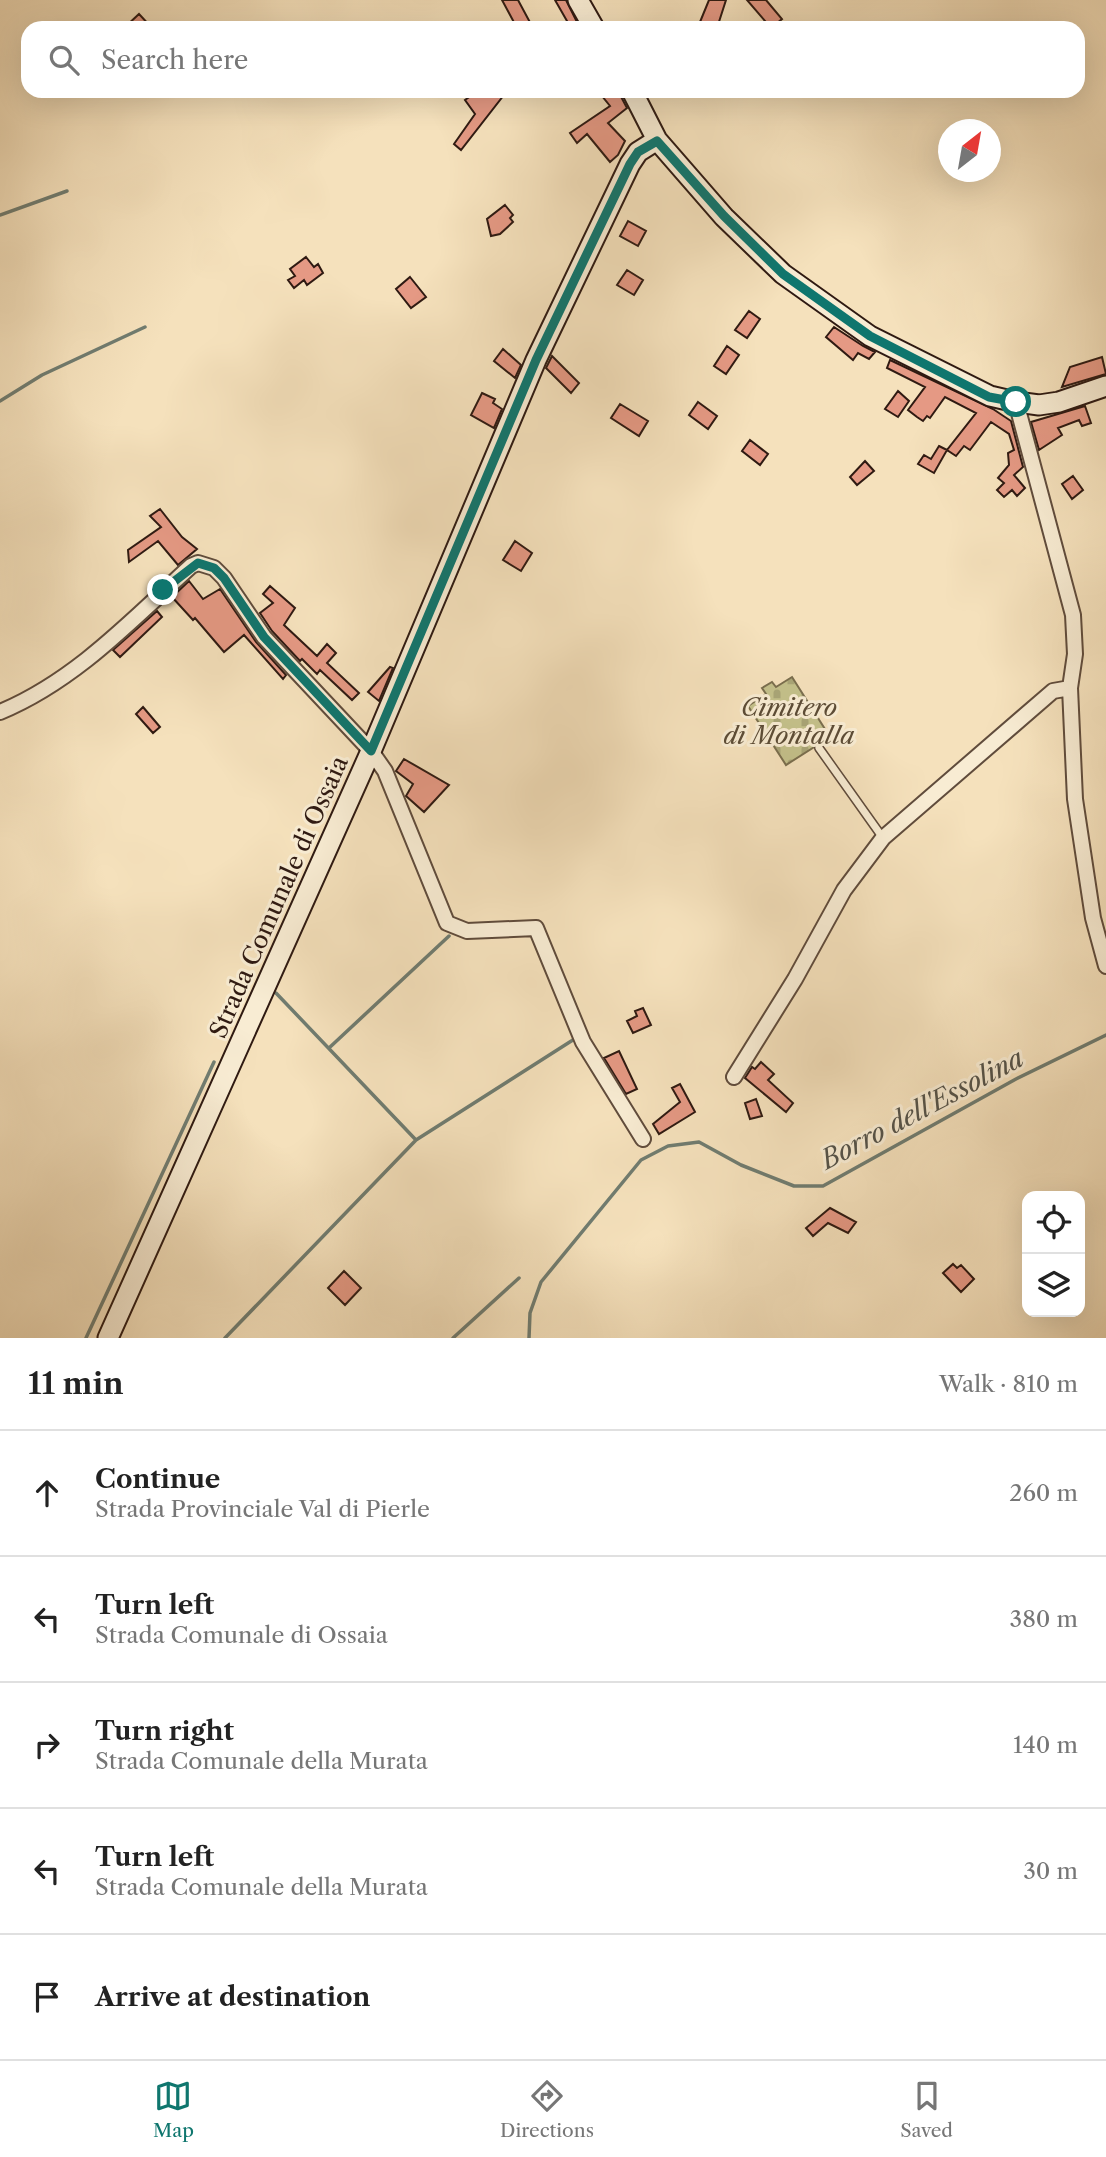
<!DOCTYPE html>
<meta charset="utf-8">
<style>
body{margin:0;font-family:"Libre Caslon Text",serif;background:#f2f2f2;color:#222}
.controls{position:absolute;right:21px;bottom:21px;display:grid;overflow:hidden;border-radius:14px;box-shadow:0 7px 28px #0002}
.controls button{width:63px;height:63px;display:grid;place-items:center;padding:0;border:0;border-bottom:2px solid #e0e0e0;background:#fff;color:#222;font:35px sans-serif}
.compass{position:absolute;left:938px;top:119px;width:63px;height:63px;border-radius:50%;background:#fff;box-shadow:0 7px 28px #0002;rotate:31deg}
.stop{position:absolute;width:21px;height:21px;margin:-16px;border:5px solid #0f766e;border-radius:50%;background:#fff}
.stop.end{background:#0f766e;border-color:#fff;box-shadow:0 2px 7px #0008}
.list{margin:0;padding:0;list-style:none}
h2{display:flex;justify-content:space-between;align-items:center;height:91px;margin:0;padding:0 28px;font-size:30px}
h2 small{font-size:23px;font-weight:400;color:#767676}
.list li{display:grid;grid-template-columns:46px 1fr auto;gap:21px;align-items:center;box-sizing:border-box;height:126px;padding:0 28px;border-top:2px solid #e0e0e0}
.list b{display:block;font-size:26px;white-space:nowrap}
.list p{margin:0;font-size:23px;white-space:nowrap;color:#767676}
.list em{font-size:23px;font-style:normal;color:#767676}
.icon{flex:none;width:38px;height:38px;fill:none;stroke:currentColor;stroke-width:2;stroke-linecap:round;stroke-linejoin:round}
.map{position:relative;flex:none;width:1106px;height:1338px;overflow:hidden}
.search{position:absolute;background:#fff;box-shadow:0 7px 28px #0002;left:21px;right:21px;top:21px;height:77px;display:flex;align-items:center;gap:18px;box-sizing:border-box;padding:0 24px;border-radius:21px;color:#767676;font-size:26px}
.sheet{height:721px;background:#fff}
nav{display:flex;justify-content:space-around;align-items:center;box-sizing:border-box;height:98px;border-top:2px solid #e0e0e0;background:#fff;font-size:19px;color:#767676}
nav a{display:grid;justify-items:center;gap:4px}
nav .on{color:#0f766e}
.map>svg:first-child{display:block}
.cemetery{fill:url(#cemetery-stones);stroke:#7a6e4e;stroke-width:2}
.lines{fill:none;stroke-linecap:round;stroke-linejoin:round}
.stream{stroke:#707c70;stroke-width:3.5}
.building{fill:#e59984;stroke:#2f1a12;stroke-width:2}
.lane-casing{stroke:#604c3c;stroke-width:10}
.street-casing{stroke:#604c3c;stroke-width:18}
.secondary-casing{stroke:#2f1a12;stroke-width:23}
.lane{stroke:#f8ecd3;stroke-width:7}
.street{stroke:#f8ecd3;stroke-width:14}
.secondary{stroke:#f8ecd3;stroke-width:19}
.route{stroke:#0f766e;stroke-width:9}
.labels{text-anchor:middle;stroke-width:6;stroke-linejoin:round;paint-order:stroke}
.park-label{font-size:24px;font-style:italic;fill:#5c4c36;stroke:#f8ecd3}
.street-label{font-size:24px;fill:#2f1a12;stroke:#f8ecd3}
.water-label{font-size:26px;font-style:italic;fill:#555349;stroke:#f8ecd3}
</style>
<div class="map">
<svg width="1106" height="1338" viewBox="0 0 1106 1338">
<defs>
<pattern id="cemetery-stones" width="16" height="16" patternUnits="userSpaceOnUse" patternTransform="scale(1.75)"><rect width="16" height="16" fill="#c4c18b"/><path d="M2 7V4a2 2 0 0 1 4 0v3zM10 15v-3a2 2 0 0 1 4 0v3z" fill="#a9a577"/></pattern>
</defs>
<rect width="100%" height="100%" fill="#f5e1bc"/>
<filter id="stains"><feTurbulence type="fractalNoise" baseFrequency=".00286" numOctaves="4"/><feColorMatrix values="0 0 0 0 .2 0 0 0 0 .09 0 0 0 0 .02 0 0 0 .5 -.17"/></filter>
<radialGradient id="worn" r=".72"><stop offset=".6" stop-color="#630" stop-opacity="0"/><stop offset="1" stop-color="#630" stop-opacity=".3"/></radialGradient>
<!-- cemetery -->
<path class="cemetery" d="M792 677 830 737 786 765 748 706 766 694 762 688 772 682 776 687Z"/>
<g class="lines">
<!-- stream -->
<path class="stream" d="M0 215 67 191
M0 401 42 375 145 327
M276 993 416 1140
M329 1048 449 936
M86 1338 214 1062
M225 1338 416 1140 576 1038
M453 1338 519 1278
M529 1338 530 1313 541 1282 641 1160 668 1146 699 1142 741 1165 794 1186H823L1016 1079 1106 1035"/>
</g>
<!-- building -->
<path class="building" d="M502 0H518L533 28H517Z
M555 0H566L580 28H571Z
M709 0H726L717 28 700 22Z
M747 0H766L782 19 771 28Z
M139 14 152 28H124Z
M478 91H507L461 150 454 144 475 114 465 100Z
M598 91H618L627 108 608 123 625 141 618 155 610 162 587 134 577 143 570 133 610 106Z
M505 205 513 215 510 218 513 222 500 234 491 236 487 219Z
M628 221 646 231 638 246 620 236Z
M306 257 314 267 318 264 323 273 307 285 304 280 294 288 288 280 295 276 290 269Z
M627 270 643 280 634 295 617 285Z
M410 277 426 297 411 308 396 289Z
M749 311 760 319 747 338 735 330Z
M834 327 863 346 875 352 869 359 858 353 853 360 826 337Z
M727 346 739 355 726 374 714 366Z
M503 349 521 365 515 378 494 361Z
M552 356 579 383 571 393 546 368Z
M1102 357 1106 374 1062 387 1070 367Z
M890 360 993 409 1011 421 1023 467 1014 475 1025 488 1017 496 1012 490 1004 497 997 490 1004 483 998 478 1009 465 1008 453 1014 450 1009 434 991 422 970 450 964 446 956 456 947 450 976 413 945 397 930 418 927 416 923 421 917 417 908 410 925 387 887 368Z
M898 391 909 401 898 417 885 409Z
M482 393 495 399 493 403 502 409 494 428 471 415Z
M698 402 717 416 708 429 689 415Z
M620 404 648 421 639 436 611 418Z
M1085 406 1091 423 1082 426 1079 420 1058 428 1062 435 1039 450 1031 422Z
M750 440 768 454 760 465 742 451Z
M939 446 947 450 934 473 918 464 924 455 931 459Z
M865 461 874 471 857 485 850 477Z
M1073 476 1083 490 1072 499 1062 484Z
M160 509 182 537 197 549 178 565 158 541 129 562 128 550 161 527 150 516Z
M515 541 532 553 521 571 503 560Z
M189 581 203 599 220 589 256 642 286 675 283 679 244 635 224 652 195 618 193 620 172 597Z
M270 586 295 608 284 625 317 656 327 644 336 653 327 663 359 693 352 700 320 670 317 674 302 659 300 661 272 631 260 613 273 603 263 594Z
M157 611 162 617 120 657 113 650Z
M390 667 393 668 379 701 368 692Z
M143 707 160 727 153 733 136 714Z
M404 759 449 785 424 812 406 796 413 784 396 771Z
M643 1008 651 1025 633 1033 627 1021 637 1016 635 1011Z
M619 1051 637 1089 626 1094 604 1058Z
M761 1062 774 1074 768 1080 793 1103 786 1112 745 1078 752 1067 755 1069Z
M680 1084 695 1112 659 1134 653 1124 680 1102 672 1088Z
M756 1099 762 1116 750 1119 745 1103Z
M830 1208 856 1222 848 1233 828 1223 813 1236 806 1228Z
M953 1264 957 1268 961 1265 974 1279 961 1292 943 1273Z
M344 1271 361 1288 345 1305 328 1288Z"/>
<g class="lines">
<defs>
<path id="lane" d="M819 748 883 838"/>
<path id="street" d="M1016 402 1073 615 1075 654 1070 688 1075 799 1093 918 1106 966
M0 712C75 681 132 620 191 566L198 563 214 568 224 578 264 637 371 751 385 771 447 923 467 931 536 928 583 1042 643 1139
M734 1077 795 979 844 890 883 838 1053 691 1070 688"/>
<path id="secondary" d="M578 0 594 28
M632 91 657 140 724 217 783 274 870 336 990 396 1016 402 1039 405 1059 402 1106 386
M108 1338 371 751 536 360 630 164 638 152 657 140"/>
</defs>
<!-- lane casing -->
<use href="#lane" class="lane-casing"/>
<!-- street casing -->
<use href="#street" class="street-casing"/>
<!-- secondary casing -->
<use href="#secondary" class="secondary-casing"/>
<!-- lane -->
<use href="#lane" class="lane"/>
<!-- street -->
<use href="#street" class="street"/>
<!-- secondary -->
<use href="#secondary" class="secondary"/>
</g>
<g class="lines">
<!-- route -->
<path class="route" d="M163 590 198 563 214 568 224 578 264 637 371 751 536 360 630 164 638 152 657 141 724 216 783 274 870 336 989 397 1016 402"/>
</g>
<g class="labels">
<!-- park labels -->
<g class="park-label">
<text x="789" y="716">Cimitero<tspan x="789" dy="28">di Montalla</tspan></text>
</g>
<!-- street labels -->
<g class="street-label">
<text transform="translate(279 897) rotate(-66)" y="8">Strada Comunale di Ossaia</text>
</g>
<!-- water labels -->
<g class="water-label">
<text transform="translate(922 1109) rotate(-28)" y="9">Borro dell'Essolina</text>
</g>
</g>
<rect width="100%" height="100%" filter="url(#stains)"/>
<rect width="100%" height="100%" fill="url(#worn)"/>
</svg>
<div class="controls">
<button><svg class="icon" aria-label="locate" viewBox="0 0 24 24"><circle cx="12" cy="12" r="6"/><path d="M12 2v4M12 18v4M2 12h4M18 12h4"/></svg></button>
<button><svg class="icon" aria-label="layers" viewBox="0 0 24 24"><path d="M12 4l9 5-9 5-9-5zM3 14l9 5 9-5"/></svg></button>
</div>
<svg class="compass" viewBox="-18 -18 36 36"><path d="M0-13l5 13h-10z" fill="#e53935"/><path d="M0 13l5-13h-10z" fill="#767676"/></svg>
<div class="stop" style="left:1016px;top:402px"></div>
<div class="stop end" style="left:163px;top:590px"></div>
<div class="search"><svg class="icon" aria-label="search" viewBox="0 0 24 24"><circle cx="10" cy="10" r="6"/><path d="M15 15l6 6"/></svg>Search here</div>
</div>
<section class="sheet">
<h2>11 min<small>Walk · 810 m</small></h2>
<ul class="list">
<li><svg class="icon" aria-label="ahead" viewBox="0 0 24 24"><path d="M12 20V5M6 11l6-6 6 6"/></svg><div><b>Continue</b><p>Strada Provinciale Val di Pierle</p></div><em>260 m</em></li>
<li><svg class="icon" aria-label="left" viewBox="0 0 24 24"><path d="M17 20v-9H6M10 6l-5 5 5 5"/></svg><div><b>Turn left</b><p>Strada Comunale di Ossaia</p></div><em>380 m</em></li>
<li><svg class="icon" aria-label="right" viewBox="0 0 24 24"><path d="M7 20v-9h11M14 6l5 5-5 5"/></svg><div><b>Turn right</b><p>Strada Comunale della Murata</p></div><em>140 m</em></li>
<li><svg class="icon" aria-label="left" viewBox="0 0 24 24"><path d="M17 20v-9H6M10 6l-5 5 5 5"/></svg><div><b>Turn left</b><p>Strada Comunale della Murata</p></div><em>30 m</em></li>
<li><svg class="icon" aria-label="arrive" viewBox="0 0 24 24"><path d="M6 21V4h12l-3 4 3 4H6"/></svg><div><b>Arrive at destination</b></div></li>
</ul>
</section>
<nav>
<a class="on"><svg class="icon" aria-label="map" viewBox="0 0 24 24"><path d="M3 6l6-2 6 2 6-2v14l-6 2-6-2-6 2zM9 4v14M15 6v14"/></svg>Map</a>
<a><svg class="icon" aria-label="directions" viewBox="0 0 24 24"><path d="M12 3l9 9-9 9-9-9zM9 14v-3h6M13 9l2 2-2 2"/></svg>Directions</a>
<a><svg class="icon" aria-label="saved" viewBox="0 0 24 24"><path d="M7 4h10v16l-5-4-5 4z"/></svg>Saved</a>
</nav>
